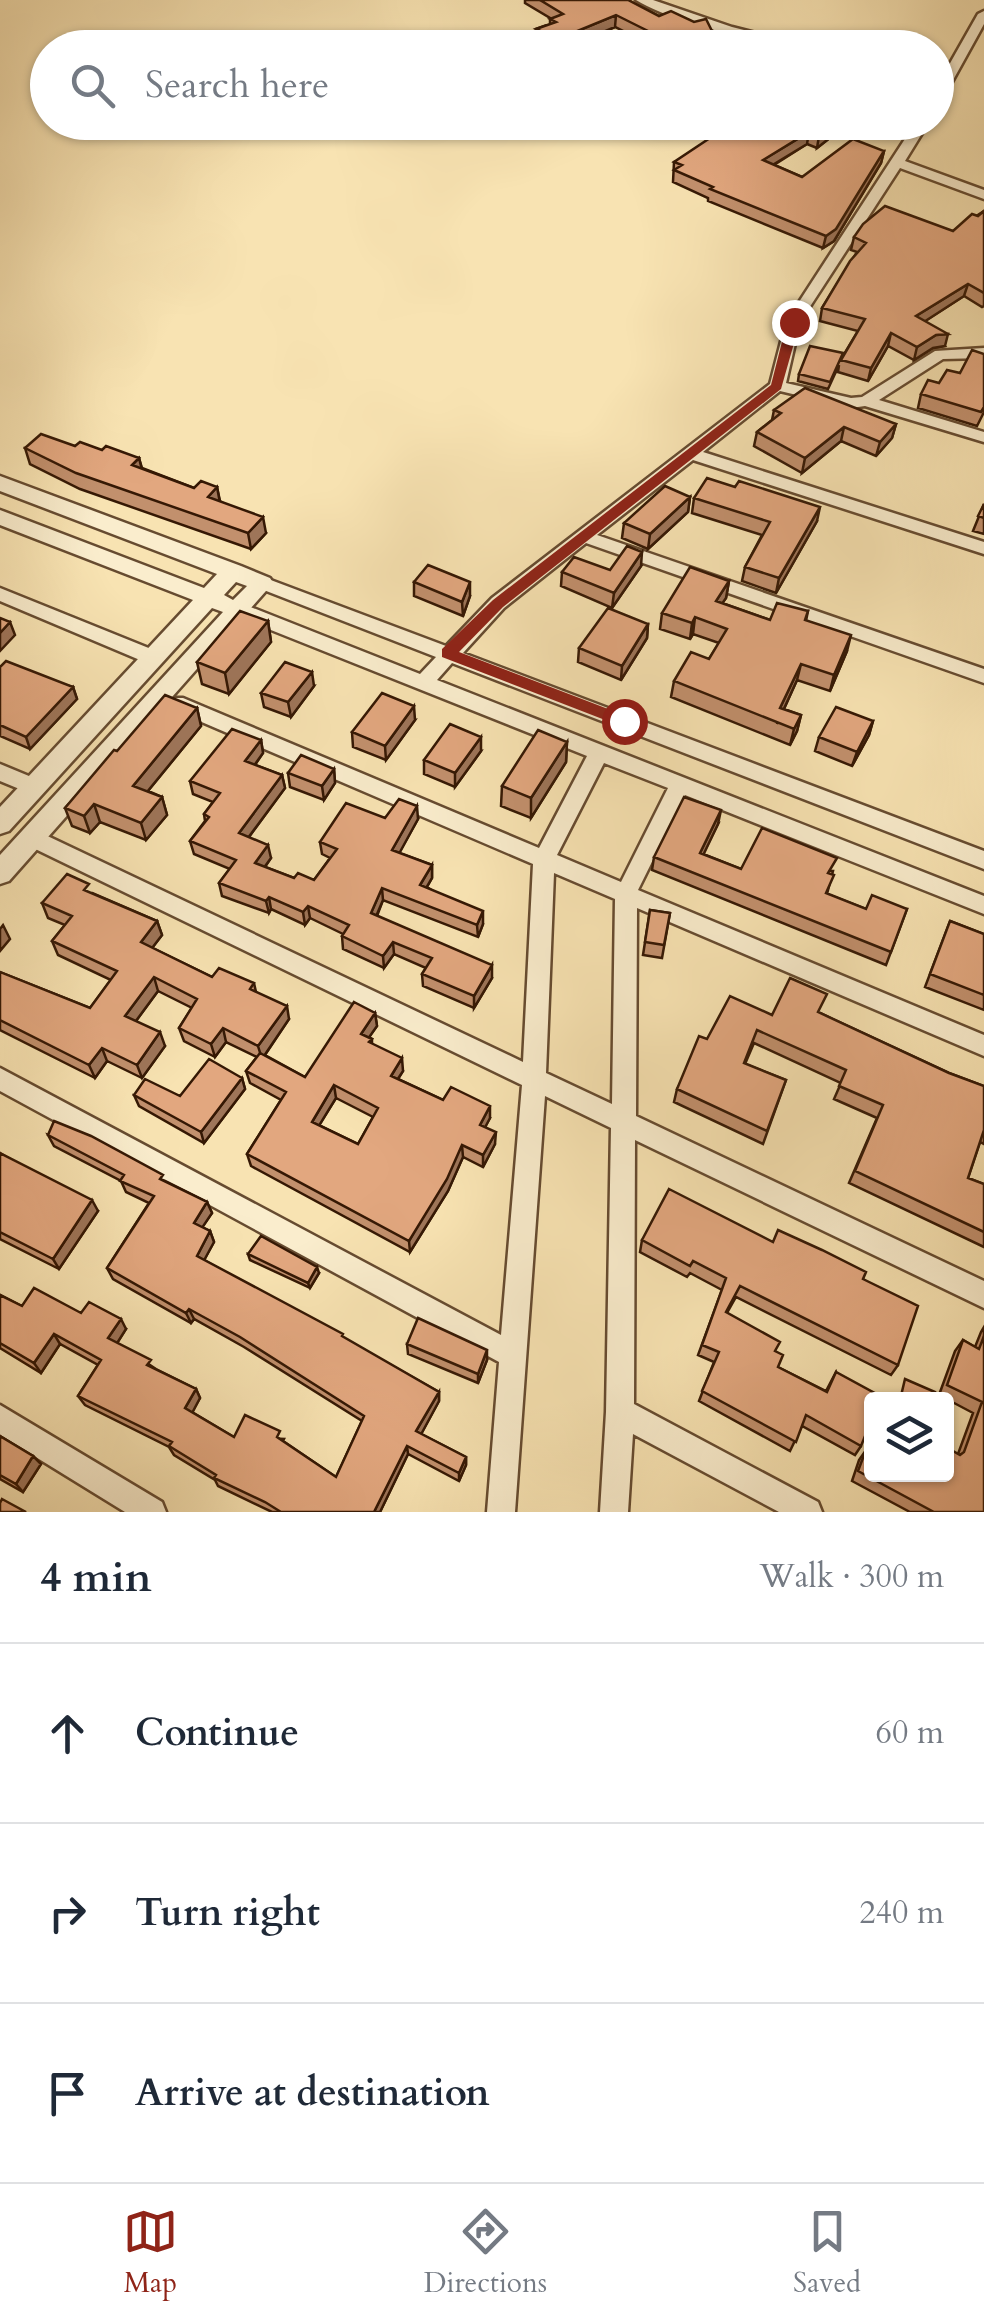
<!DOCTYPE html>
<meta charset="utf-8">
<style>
body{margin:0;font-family:Cardo,serif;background:#f6f6f7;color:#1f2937}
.controls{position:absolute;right:30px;bottom:30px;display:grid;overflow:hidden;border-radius:10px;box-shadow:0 2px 8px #0004}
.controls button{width:90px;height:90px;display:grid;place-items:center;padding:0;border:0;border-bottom:2px solid #e0e1e3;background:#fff;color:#1f2937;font:50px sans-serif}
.stop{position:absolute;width:30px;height:30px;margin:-22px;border:8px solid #8f2418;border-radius:50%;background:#fff}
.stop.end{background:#8f2418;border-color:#fff;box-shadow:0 2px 10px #0008}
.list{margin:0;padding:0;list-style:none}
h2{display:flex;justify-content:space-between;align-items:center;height:130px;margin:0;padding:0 40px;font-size:42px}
h2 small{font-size:32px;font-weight:400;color:#747a83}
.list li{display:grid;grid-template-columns:65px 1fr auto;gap:30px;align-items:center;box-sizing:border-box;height:180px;padding:0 40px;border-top:2px solid #e0e1e3}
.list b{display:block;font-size:38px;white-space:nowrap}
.list em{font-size:32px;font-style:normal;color:#747a83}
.icon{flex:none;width:55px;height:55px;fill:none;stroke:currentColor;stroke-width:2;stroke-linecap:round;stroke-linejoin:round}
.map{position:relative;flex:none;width:984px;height:1512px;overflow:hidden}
.search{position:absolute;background:#fff;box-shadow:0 2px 8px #0004;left:30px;right:30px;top:30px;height:110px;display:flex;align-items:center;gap:25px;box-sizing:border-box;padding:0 35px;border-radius:55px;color:#747a83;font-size:38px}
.sheet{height:670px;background:#fff}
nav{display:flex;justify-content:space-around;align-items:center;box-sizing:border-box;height:140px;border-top:2px solid #e0e1e3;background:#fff;font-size:28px;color:#747a83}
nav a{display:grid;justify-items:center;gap:5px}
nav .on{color:#8f2418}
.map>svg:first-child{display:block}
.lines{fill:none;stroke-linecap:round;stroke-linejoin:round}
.minor-casing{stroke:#664b30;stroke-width:5}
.tertiary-casing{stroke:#664b30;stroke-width:5}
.minor{fill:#faedcd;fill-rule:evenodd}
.tertiary{fill:#faedcd;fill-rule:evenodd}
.wall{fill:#c2906d;stroke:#351804;stroke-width:2.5;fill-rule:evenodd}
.shaded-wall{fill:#9e7559;stroke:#351804;stroke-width:2.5}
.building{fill:#e2a77f;stroke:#351804;stroke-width:2.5;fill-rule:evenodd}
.route{fill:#8f2418}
</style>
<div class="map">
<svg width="984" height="1512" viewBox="0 0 984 1512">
<rect width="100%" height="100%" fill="#f8e3b2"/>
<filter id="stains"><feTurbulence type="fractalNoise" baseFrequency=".002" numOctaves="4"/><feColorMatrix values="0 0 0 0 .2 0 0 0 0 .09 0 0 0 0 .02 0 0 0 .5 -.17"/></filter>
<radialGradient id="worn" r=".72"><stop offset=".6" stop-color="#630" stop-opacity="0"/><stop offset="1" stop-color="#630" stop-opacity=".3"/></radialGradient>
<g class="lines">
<defs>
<path id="minor" d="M636 0H653L732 27 816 48C772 48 673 23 636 0Z
M984 11V24L942 100 936 104V88L978 14Z
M916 122H929L905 161 984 190V199L900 168 800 322 786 383 851 398 862 397 935 351 984 348V358L943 359 879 400 984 432V442L865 406 851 408 780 391 703 452 984 542V554L693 460 597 535 984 669V683L586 543 504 608 463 653 984 851V869L452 663 437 680 984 896V914L685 795 638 890 984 1035V1056L637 908 636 1116 984 1281V1308L635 1140 634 1404 818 1502 822 1512H779L633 1434 628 1512H600L606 1412 611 1128 545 1096 515 1512H487L499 1362 0 1091V1068L501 1335 522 1085 25 844 22 838 25 832H39L523 1062 533 864 169 708 166 703 169 698H183L539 848 587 756 231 614 228 609 231 604H243L420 674 436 657 256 587 253 583 256 579H268L446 646 492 598 770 384 786 322ZM604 763 668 788 621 882 557 855ZM554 873 615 899 612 1104 546 1073Z
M0 588 161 653 163 658 161 663H147L0 601Z
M0 764 41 781 44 787 41 793 34 795 0 781Z
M0 1405 162 1502 166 1512H125L0 1435Z"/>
<path id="tertiary" d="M0 476 241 566 270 578 273 583 9 881 0 884V855L223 612 212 608 9 831 0 834V807L193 600 0 525V510L204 588 217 574 0 491ZM236 582 247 586 233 600 224 595Z"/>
</defs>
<!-- minor casing -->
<use href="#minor" class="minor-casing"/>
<!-- tertiary casing -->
<use href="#tertiary" class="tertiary-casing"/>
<!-- minor -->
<use href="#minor" class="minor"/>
<!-- tertiary -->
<use href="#tertiary" class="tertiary"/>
</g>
<!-- wall -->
<path class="wall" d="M525 0H628L659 16 712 31 711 43 699 48H620L641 40 615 27 566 48H549L536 41V29L550 24V18L525 3Z
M850 122 817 148 807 144 774 165 802 177 884 151 881 163 834 241 823 248 708 201V198L673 182 674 162Z
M984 211V306L982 307 964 296 925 321 945 346 933 348 914 360 888 346 868 381 838 372 839 365 828 389 798 381 799 374 843 356 858 331 820 321 822 308 857 252 851 250 854 237 953 231Z
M960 373 984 412 977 426 918 408 921 394Z
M774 410 896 424 892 438 876 456 841 441 802 473 754 446 757 432 772 420Z
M75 446 139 458 142 468 194 488 217 487 220 501 266 533 251 549 80 489 30 464 25 448Z
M735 487 817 521 776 593 742 581 745 567 762 535 692 513 694 498Z
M690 497 688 512 648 549 622 538 624 523Z
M984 504V534L973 531Z
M641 566 612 608 561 586 562 572 610 570Z
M729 581 726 598 722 603 770 620 808 611 806 621 847 651 830 691 797 680 784 709 801 715 797 731 790 745 671 697 674 681 709 659 719 643 693 634 690 639 660 629 662 613Z
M414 582 470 596 463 616 414 596Z
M268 621 271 642 229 694 202 684 197 662Z
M648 624 647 638 621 680 578 662 579 648Z
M0 667 73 687 77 699 30 749 0 736Z
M314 686 291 717 264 707 261 693Z
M197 708 201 726 148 791 162 797 167 815 146 840 100 822 90 833 72 826 65 808 117 751Z
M415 720 386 760 353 747 352 732Z
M873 721 869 735 852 766 815 751 819 737Z
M261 740 263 753 255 765 282 775 285 788 249 837 271 858 265 867 294 878 314 880 330 858 322 854 320 842 385 818 418 819 399 853 432 865V878L427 887 483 924 478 937 383 900 377 916 492 978 474 1008 423 986 422 974 426 968 394 954 384 968 343 949 342 936 343 934 310 918 305 925 271 909 269 913 222 896 219 883 230 869 194 854 190 841 205 821 204 814 213 802 193 794 190 781Z
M567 742 566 762 531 818 501 806 502 786Z
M481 751 455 787 424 774V760Z
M334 769 335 783 324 800 290 787 288 773Z
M718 824 703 854 741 869 833 871 827 894 866 909H907L886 965 652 870 654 857Z
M92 893 157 921 162 935 152 948 212 977 254 983 256 992 289 1019 265 1055 305 1077 375 1013 377 1026 369 1037 372 1039V1044L403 1071 398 1079 443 1100 490 1118 485 1127 495 1144 483 1167 463 1157 448 1191 410 1252 251 1166 247 1154 281 1100 250 1083 246 1071 257 1057 226 1042 215 1057 184 1041 179 1028 192 1008 158 991 136 1021 165 1046 142 1078 107 1061 95 1078 0 1030V972L90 1008 111 980 58 955 52 941 65 925 48 918 42 903ZM336 1098 373 1117 358 1144 319 1125Z
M650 910 670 913 662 958 643 955Z
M950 921 984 934V1010L925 987Z
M820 1013 949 1073 984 1086V1144L980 1142 968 1178 984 1184V1247L849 1183 877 1118 834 1099 841 1083 754 1043 745 1064 786 1080 763 1144 674 1102 677 1089 707 1039 772 1015Z
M242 1078 245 1089 204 1143 139 1106 134 1095 180 1096Z
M48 1135 165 1181 207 1202 212 1213 202 1227 210 1231 214 1242 204 1260 439 1392V1401L421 1434 466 1457V1465L459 1481 408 1454 380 1512H272L218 1486 215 1480 174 1455 169 1447 85 1405 78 1396 98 1365 60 1344 41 1373 0 1348V1295L22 1306 81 1313 126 1329 117 1343 156 1369 196 1389 200 1398 192 1412 234 1437 284 1439 283 1441 336 1477 362 1421 244 1347 194 1319 191 1323 113 1279 107 1268 149 1203 126 1192 121 1181 54 1146Z
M0 1153 98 1211 59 1269 0 1239Z
M642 1240 773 1242 863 1279 898 1365 891 1375 736 1297 727 1313 775 1351 778 1367 826 1391 836 1372 861 1446 855 1455 802 1426 790 1451 699 1401 714 1362 698 1355 722 1290 690 1273 687 1277 640 1252Z
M248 1254 319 1273 310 1288 250 1260Z
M984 1327V1512H910L852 1481 859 1460 866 1450 915 1476 916 1474H946L958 1454 973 1413 939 1395 955 1351 963 1340 975 1347 981 1332Z
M407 1344 487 1360 478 1383 408 1354Z
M0 1436 33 1456 41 1464 23 1492 0 1479Z"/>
<!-- shaded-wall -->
<path class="shaded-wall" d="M616 15 615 27 566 48H557L558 39Z
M712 31 711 43 699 48H667Z
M837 122H850L817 148 819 136Z
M809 132 807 144 761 172 763 160Z
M884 151 881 163 834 241 823 248 826 236Z
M968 284 964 296 913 329 916 316Z
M891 333 888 346 868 381 871 368Z
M948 334 945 346 933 348 914 360 917 347 936 335Z
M896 424 892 438 876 456 880 442Z
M844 427 841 441 802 473 805 458Z
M139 458 143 474 132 465Z
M217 487 220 503 208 497Z
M690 497 688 512 648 549 650 534Z
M820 507 817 521 776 593 779 578Z
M263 517 266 533 251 549 248 533Z
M642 552 641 566 612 608 614 593Z
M729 581 726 598 713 617 716 601Z
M470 582V596L463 616 462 602Z
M695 617 693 634 690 639 692 623Z
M268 621 271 642 229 694 225 673Z
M10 622 15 635 0 651V633Z
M648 624 647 638 621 680 622 666Z
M851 635 847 651 830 691 834 675Z
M801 664 797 680 777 724 780 708Z
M312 672 314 686 291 717 288 702Z
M73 687 77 699 30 749 26 737Z
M414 706 415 720 386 760 385 746Z
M197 708 201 726 138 803 133 786Z
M801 715 797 731 790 745 794 729Z
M873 721 869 735 852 766 857 752Z
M481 737V751L455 787V773Z
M261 740 263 753 248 774 245 761Z
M567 742 566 762 531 818V798Z
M334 769 335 783 324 800 322 786Z
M282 775 285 788 242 846 239 833Z
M162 797 167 815 146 840 141 823Z
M94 804 100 822 90 833 84 816Z
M417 806 418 819 394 863 392 850Z
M721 810 718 824 698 866 700 853Z
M268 845 271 858 258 876 255 863Z
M432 865V878L421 897 420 885Z
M382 888 383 900 372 926 371 913Z
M269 897 271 909 269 913 266 901Z
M308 906 310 918 305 925 303 912Z
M483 911V924L478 937 477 925Z
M157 921 162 935 146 956 141 942Z
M3 925 10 939 0 951V929Z
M393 942 394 954 384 968 383 956Z
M492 965V978L474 1008V996Z
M154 977 158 991 130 1029 125 1016Z
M287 1006 289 1019 262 1059 258 1046Z
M375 1013 377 1026 363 1046 361 1034Z
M223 1028 226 1042 215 1057 211 1044Z
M160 1032 165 1046 142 1078 137 1065Z
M102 1048 107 1061 95 1078 89 1065Z
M402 1058 403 1071 392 1088 391 1076Z
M242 1078 245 1089 204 1143 201 1132Z
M334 1085 336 1098 314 1134 312 1122Z
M490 1106V1118L480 1137V1125Z
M496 1132 495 1144 483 1167V1155Z
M462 1145 463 1157 448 1191 410 1252 409 1241Z
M92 1200 98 1211 59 1269 53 1259Z
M207 1202 212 1213 198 1234 194 1223Z
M210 1231 214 1242 201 1266 197 1256Z
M317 1267 319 1273 310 1288 308 1283Z
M189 1309 194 1319 191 1323 186 1313Z
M121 1319 126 1329 114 1348 108 1338Z
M54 1334 60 1344 41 1373 34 1363Z
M487 1350V1360L478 1383V1374Z
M196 1389 200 1398 190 1417 185 1408Z
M439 1392V1401L418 1440 416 1431Z
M407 1446 408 1454 380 1512H374Z
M33 1456 41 1464 23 1492 16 1484Z
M466 1457V1465L459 1481V1473Z"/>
<!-- building -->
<path class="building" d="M540 0H628L659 16 671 11 694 22 706 19 712 31 667 48H620L656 35 616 15 558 39 536 29 556 22 550 19 563 14Z
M734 122H837L819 136 809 132 763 160 802 177 853 139 884 151 836 229 826 236 710 189 713 187 674 170 682 165 674 162Z
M885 206 953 231 972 214 978 216 984 211V293L968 284 916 316 948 334 936 335 917 347 891 333 871 368 841 360 865 319 822 308 850 261 866 243 854 237 863 224Z
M810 346 843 353 830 382 799 374Z
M972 350 984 354V407L981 412 921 394 928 380 939 383 947 370 960 373Z
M805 388 896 424 880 442 844 427 805 458 757 432 781 413 774 410Z
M41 434 75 446 80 442 102 450 106 446 139 458 132 465 194 488 201 481 217 487 208 497 263 517 248 533 76 473 25 448Z
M707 478 735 487 739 481 820 507 779 578 745 567 770 522 694 498Z
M665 486 690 497 650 534 624 523Z
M984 504V518L978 516Z
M627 546 642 552 614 593 562 572 574 557 610 570Z
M428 565 470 582 462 602 414 582Z
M690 567 729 581 716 601 770 620 777 603 808 611 805 620 851 635 834 675 801 664 780 708 801 715 794 729 674 681 691 652 709 659 727 629 695 617 692 623 662 613Z
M608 608 648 624 622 666 579 648Z
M240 611 268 621 225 673 197 662Z
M0 618 10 622 0 633Z
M6 661 73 687 26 737 0 725V667Z
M285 662 312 672 288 702 261 693Z
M382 693 414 706 385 746 352 732Z
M165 695 197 708 133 786 162 797 141 823 94 804 84 816 65 808 114 750 117 751Z
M836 707 873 721 857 752 819 737Z
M450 724 481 737 455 773 424 760Z
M232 729 261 740 245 761 282 775 239 833 268 845 255 863 294 878 298 873 314 880 337 849 320 842 346 803 385 818 399 799 417 806 392 850 432 865 420 885 483 911 477 925 382 888 371 913 492 965 474 996 422 974 432 958 393 942 383 956 342 936 349 925 308 906 303 912 269 897 266 901 219 883 236 860 190 841 209 817 204 814 220 793 190 781Z
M538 730 567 742 531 798 502 786Z
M301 755 334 769 322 786 288 773Z
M684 797 721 810 700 853 741 869 762 828 837 858 828 873 834 875 826 893 866 909 872 895 907 909 891 952 654 857Z
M67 874 89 884 84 890 157 921 141 942 212 977 219 968 254 983 250 989 287 1006 258 1046 223 1028 211 1044 179 1028 197 999 154 977 125 1016 160 1032 137 1065 102 1048 89 1065 0 1020V972L90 1008 117 971 52 941 72 916 42 903Z
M650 910 670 913 664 945 645 942Z
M950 921 984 934V995L930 974Z
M790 978 827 994 818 1012 949 1073 984 1086V1130L968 1178 984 1184V1232L855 1171 883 1105 839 1086 846 1070 757 1030 744 1063 786 1080 767 1131 677 1089 699 1036 707 1039 730 996 772 1015Z
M354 1002 375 1013 361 1034 372 1039 369 1042 402 1058 391 1076 443 1100 451 1087 490 1106 480 1125 496 1132 483 1155 462 1145 447 1179 409 1241 247 1154 286 1092 246 1071 260 1053 305 1077ZM334 1085 378 1108 358 1144 312 1122Z
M209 1059 242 1078 201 1132 134 1095 145 1079 180 1096Z
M54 1121 91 1136 163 1175 160 1179 207 1202 194 1223 210 1231 197 1256 343 1334 342 1336 439 1392 416 1431 466 1457 459 1473 407 1446 374 1512H281L265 1502 214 1478 216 1475 169 1446 172 1442 78 1396 101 1360 54 1334 34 1363 0 1343V1295L22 1306 34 1288 81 1313 89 1302 121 1319 108 1338 151 1360 147 1365 196 1389 185 1408 234 1437 245 1415 280 1431 277 1437 336 1477 364 1416 240 1337 189 1309 186 1313 107 1268 154 1196 120 1181 124 1175 48 1135Z
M0 1153 92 1200 53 1259 0 1232Z
M669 1189 773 1242 778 1230 822 1250 866 1272 863 1279 918 1306 898 1365 740 1286 726 1312 780 1342 775 1351 783 1355 778 1367 827 1392 836 1372 880 1396 879 1400H872V1419L861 1446 806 1415 796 1442 702 1391 719 1352 702 1345 726 1278 693 1261 690 1266 642 1240Z
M261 1236 317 1267 308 1283 248 1254Z
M418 1318 487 1350 478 1374 407 1344Z
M984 1336V1512H934L858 1471 866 1450 872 1453V1474H911L919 1479 920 1474H946V1447L960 1455 964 1452 982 1402 947 1385 963 1340 979 1349Z
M905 1379 935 1392 933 1400H900Z
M0 1436 33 1456 16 1484 0 1475Z
M2 1499 26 1512H0V1503Z"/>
<!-- route -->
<path class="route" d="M794 319 800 322 781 389 503 607 459 652 629 717V725H618L442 657V649L493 600 771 385 787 322Z"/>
<rect width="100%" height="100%" filter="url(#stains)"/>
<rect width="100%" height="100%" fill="url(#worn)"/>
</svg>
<div class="controls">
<button><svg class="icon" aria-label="layers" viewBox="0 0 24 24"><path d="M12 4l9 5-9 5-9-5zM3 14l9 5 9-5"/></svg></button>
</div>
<div class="stop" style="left:624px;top:721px"></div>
<div class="stop end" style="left:794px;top:322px"></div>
<div class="search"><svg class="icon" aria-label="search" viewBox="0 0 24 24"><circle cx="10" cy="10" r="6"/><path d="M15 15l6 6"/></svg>Search here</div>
</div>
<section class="sheet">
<h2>4 min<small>Walk · 300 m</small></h2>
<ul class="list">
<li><svg class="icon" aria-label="ahead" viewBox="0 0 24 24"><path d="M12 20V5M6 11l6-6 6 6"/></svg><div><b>Continue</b></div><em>60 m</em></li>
<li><svg class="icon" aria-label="right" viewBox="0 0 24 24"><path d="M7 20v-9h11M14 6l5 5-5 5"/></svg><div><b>Turn right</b></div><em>240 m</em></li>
<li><svg class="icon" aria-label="arrive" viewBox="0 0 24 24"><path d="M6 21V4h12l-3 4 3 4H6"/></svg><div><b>Arrive at destination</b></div></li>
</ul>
</section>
<nav>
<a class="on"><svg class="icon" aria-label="map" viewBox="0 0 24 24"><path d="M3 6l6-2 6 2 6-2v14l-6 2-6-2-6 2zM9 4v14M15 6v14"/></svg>Map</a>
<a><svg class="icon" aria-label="directions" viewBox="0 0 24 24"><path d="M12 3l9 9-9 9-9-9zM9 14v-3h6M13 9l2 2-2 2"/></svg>Directions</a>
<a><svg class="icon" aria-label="saved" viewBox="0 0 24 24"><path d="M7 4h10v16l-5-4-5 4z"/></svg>Saved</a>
</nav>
